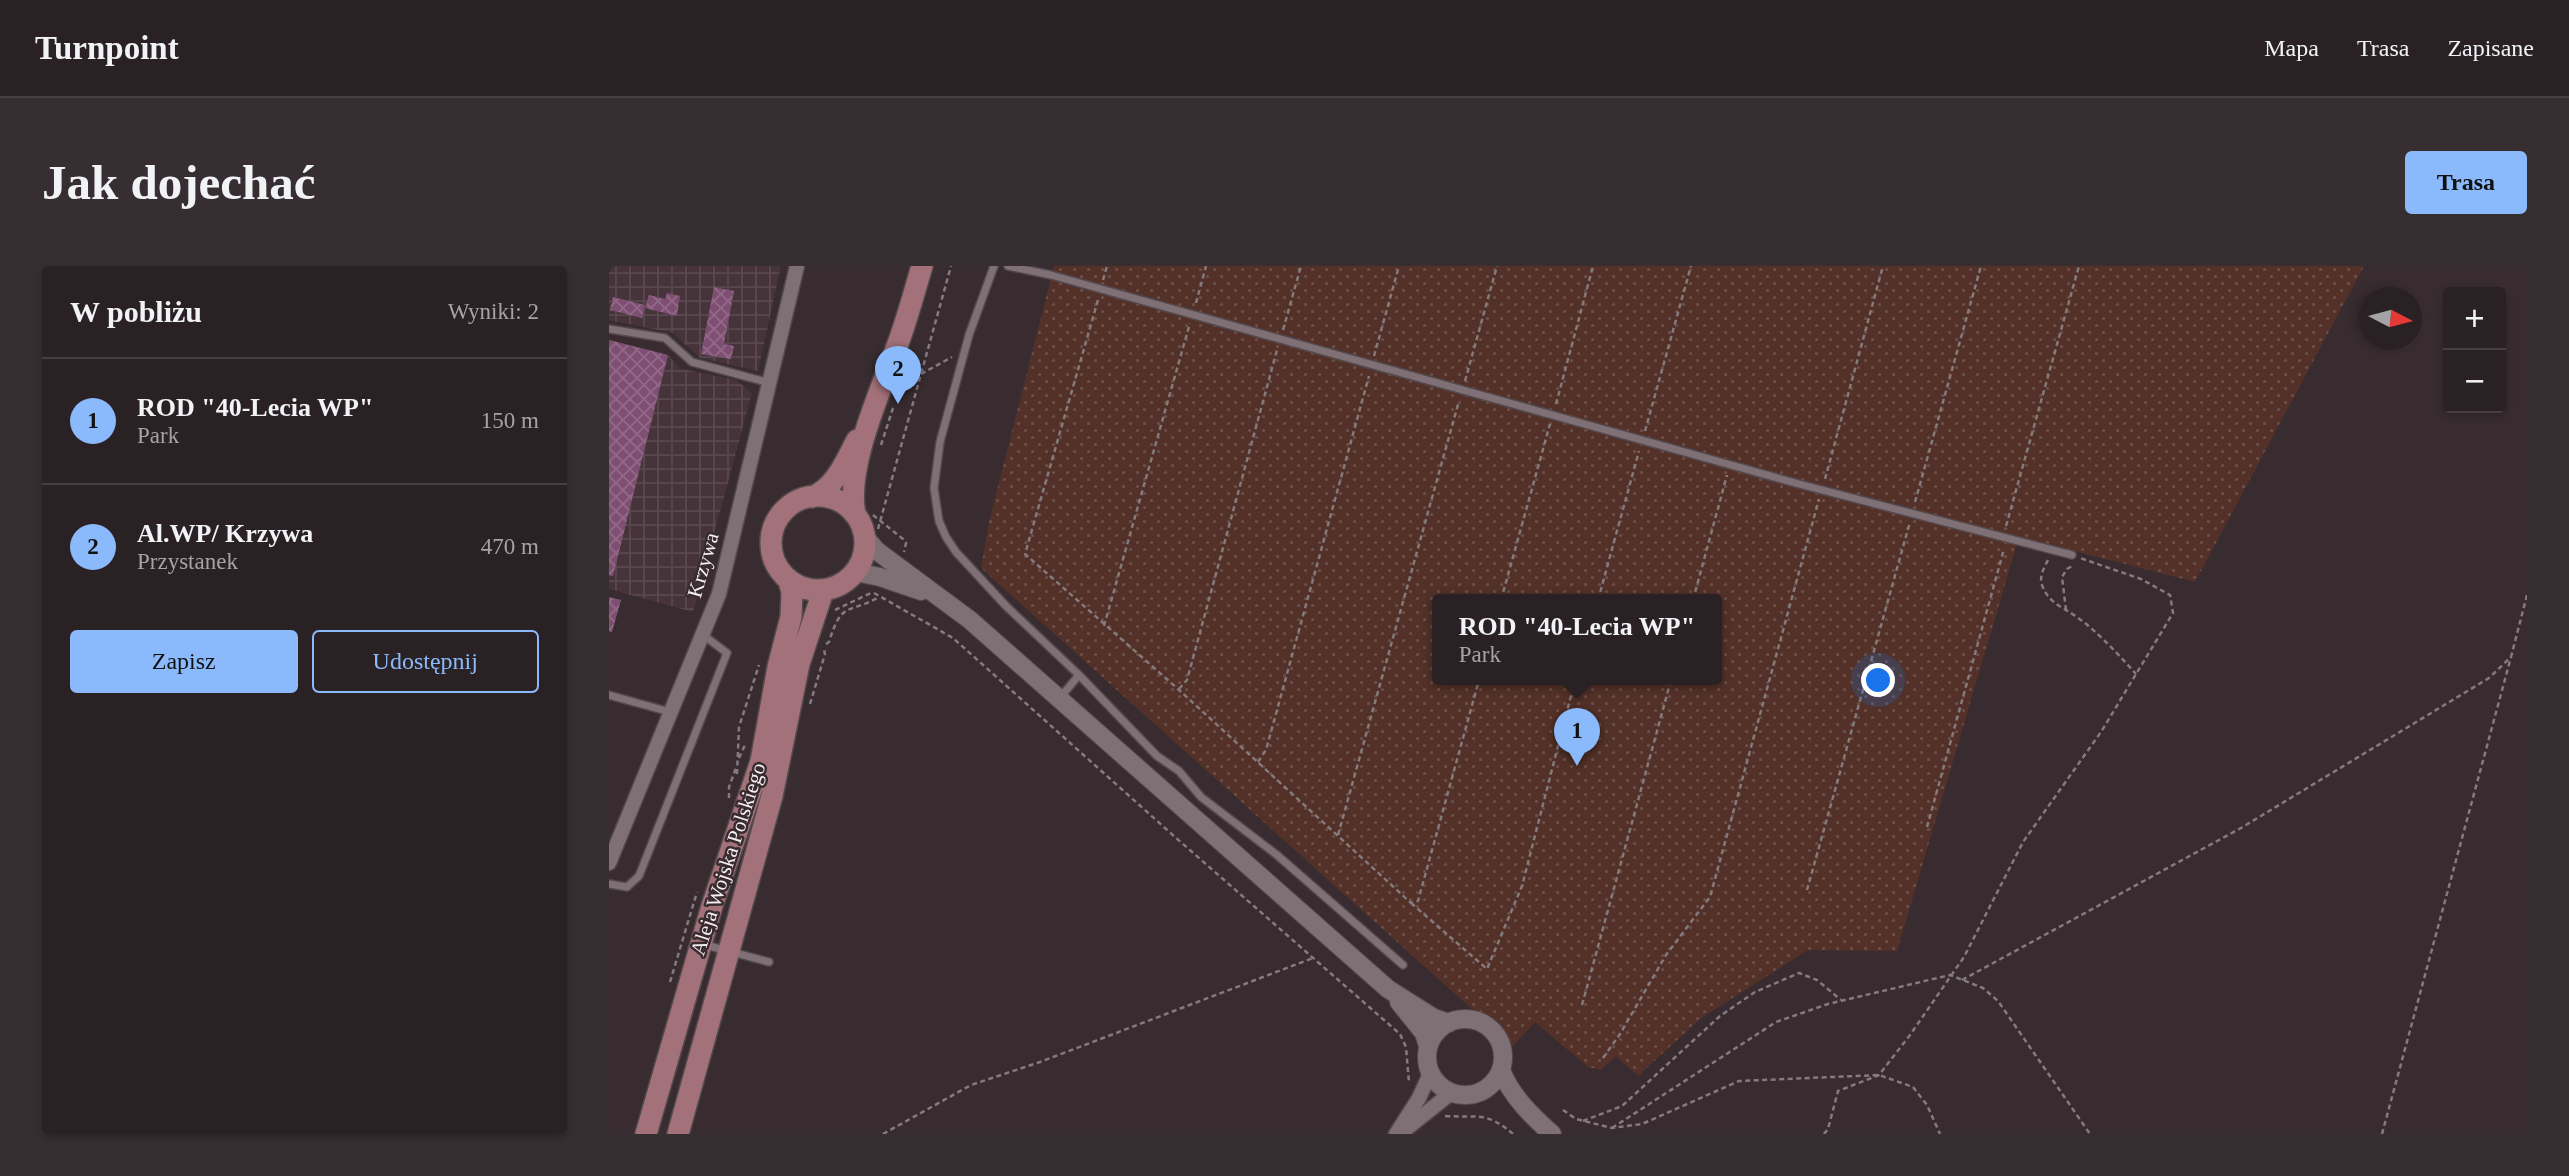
<!DOCTYPE html>
<html lang="pl">
<meta charset="utf-8">
<style>
body{margin:0;font-family:"Times New Roman",serif;background:#362e31;color:#f1f3f6}
.controls{position:absolute;right:21px;top:21px;display:grid;overflow:hidden;border-radius:7px;box-shadow:0 4px 10px #0003}
.controls button{width:63px;height:63px;display:grid;place-items:center;padding:0;border:0;border-bottom:2px solid #463e41;background:#2a2124;color:#f1f3f6;font:35px sans-serif}
.compass{position:absolute;left:1750px;top:21px;width:63px;height:63px;border-radius:50%;background:#2a2124;box-shadow:0 4px 10px #0003;rotate:96deg}
.you{position:absolute;left:1270px;top:415px;width:24px;height:24px;margin:-18px;border:5px solid #fff;border-radius:50%;background:#1a73e8;box-shadow:0 0 0 10px #1a73e833}
.badge{display:grid;place-items:center;width:46px;height:46px;border-radius:50%;background:#8bbafc;color:#111;font-size:23px;font-weight:700}
.pin{position:absolute;translate:-50% -58px;filter:drop-shadow(0 2px 4px #0008)}
.pin::after{content:'';position:absolute;top:37px;width:24px;height:21px;background:inherit;clip-path:polygon(0 0,100% 0,50% 100%)}
.popup{position:absolute;left:823px;top:328px;width:290px;height:91px;box-sizing:border-box;display:grid;place-content:center;border-radius:7px;background:#2a2124;filter:drop-shadow(0 2px 5px #0005);font-size:23px;white-space:nowrap;color:#a5a3a6}
.popup b{font-size:26px;color:#f1f3f6}
.popup::after{content:'';position:absolute;left:50%;top:100%;margin-left:-14px;border:14px solid transparent;border-top-color:#2a2124}
.list{margin:0;padding:0;list-style:none}
h2{display:flex;justify-content:space-between;align-items:center;height:91px;margin:0;padding:0 28px;font-size:30px}
h2 small{font-size:23px;font-weight:400;color:#a5a3a6}
.list li{display:grid;grid-template-columns:46px 1fr auto;gap:21px;align-items:center;box-sizing:border-box;height:126px;padding:0 28px;border-top:2px solid #463e41}
.list b{display:block;font-size:26px;white-space:nowrap}
.list p{margin:0;font-size:23px;white-space:nowrap;color:#a5a3a6}
.list em{font-size:23px;font-style:normal;color:#a5a3a6}
.actions{display:flex;gap:14px;padding:21px 28px}
.actions a{flex:1;padding:16px 0;border:2px solid #8bbafc;border-radius:7px;text-align:center;font-size:24px;color:#8bbafc}
.actions .main{background:#8bbafc;color:#111}
.map{position:relative;flex:none;width:1918px;height:868px;overflow:hidden;border-radius:7px}
header{display:flex;align-items:center;gap:42px;box-sizing:border-box;height:98px;padding:0 35px;background:#2a2124;border-bottom:2px solid #463e41}
header strong{font-size:33px}
nav{display:flex;gap:38px;margin-inline-start:auto;font-size:24px}
.intro{display:flex;align-items:center;justify-content:space-between;box-sizing:border-box;height:168px;padding:0 42px}
h1{margin:0;font-size:49px}
.button{padding:18px 32px;border-radius:7px;background:#8bbafc;color:#111;font-size:24px;font-weight:700}
main{display:flex;gap:42px;padding:0 42px}
aside{flex:1;background:#2a2124;border-radius:7px;box-shadow:0 4px 10px #0003}
.map>svg:first-child{display:block}
.industrial{fill:url(#industrial-grid)}
.garden{fill:url(#garden-dots);fill-rule:evenodd}
.building{fill:url(#building-cross-hatch)}
.lines{fill:none;stroke-linecap:round;stroke-linejoin:round}
.service-casing{stroke:#53494c;stroke-width:10}
.minor-casing{stroke:#53494c;stroke-width:17}
.tertiary-casing{stroke:#53494c;stroke-width:20}
.secondary-casing{stroke:#53494c;stroke-width:24}
.path{stroke:#857a7e;stroke-width:2.5;stroke-dasharray:5 3.5;stroke-linecap:butt}
.service{stroke:#7e7075;stroke-width:7}
.minor{stroke:#7e7075;stroke-width:14}
.tertiary{stroke:#7e7075;stroke-width:18}
.secondary{stroke:#a37179;stroke-width:21}
.labels{text-anchor:middle;stroke-width:5;stroke-linejoin:round;paint-order:stroke}
.street-label{font-size:21px;fill:#f7eff2;stroke:#382c30}
</style>
<header>
<strong>Turnpoint</strong>
<nav><a>Mapa</a><a>Trasa</a><a>Zapisane</a></nav>
</header>
<div class="intro"><h1>Jak dojechać</h1><a class="button">Trasa</a></div>
<main>
<aside>
<h2>W pobliżu<small>Wyniki: 2</small></h2>
<ul class="list">
<li><span class="badge">1</span><div><b>ROD &quot;40-Lecia WP&quot;</b><p>Park</p></div><em>150 m</em></li>
<li><span class="badge">2</span><div><b>Al.WP/ Krzywa</b><p>Przystanek</p></div><em>470 m</em></li>
</ul>
<div class="actions"><a class="main">Zapisz</a><a>Udostępnij</a></div>
</aside>
<div class="map">
<svg width="1918" height="868" viewBox="0 0 1918 868">
<defs>
<pattern id="industrial-grid" width="8" height="8" patternUnits="userSpaceOnUse" patternTransform="scale(1.75)"><rect width="8" height="8" fill="#47343b"/><path d="M0 4h8M4 0v8" fill="none" stroke="#59484e"/></pattern>
<pattern id="garden-dots" width="8" height="8" patternUnits="userSpaceOnUse" patternTransform="scale(1.75)"><rect width="8" height="8" fill="#533128"/><path d="M2 2h.1M6 6h.1" fill="none" stroke="#6c4f48" stroke-width="1.8" stroke-linecap="round"/></pattern>
<pattern id="building-cross-hatch" width="8" height="8" patternUnits="userSpaceOnUse" patternTransform="scale(1.75)"><rect width="8" height="8" fill="#7f4f73"/><path d="M0 0l8 8M0 8l8-8" fill="none" stroke="#926987"/></pattern>
</defs>
<rect width="100%" height="100%" fill="#382c30"/>
<!-- industrial -->
<path class="industrial" d="M0 0H172L149 105 91 92 64 67 0 54Z
M0 74 59 89 72 103 127 114 143 127 84 346 0 323Z"/>
<!-- garden -->
<path class="garden" d="M445 0H1755L1586 316 1410 271 1288 685 1199 684 1092 752 1029 810 1007 790 992 804 979 801 926 756 904 780 372 302 380 256ZM828 334H1108V414H828Z"/>
<!-- building -->
<path class="building" d="M105 21 125 25 115 78 125 80 122 93 92 88Z
M58 27 71 30 68 50 36 42 40 29 56 33Z
M4 31 36 39 33 52 1 44Z
M0 74 59 89 4 310 0 309Z
M0 331 12 334 3 366 0 365Z"/>
<g class="lines">
<defs>
<path id="service" d="M385 0 360 69 331 176 325 222 330 255 337 271 347 286 397 340 470 409 548 490 570 505 592 531 668 589 794 699
M399 0 442 9 1190 218 1463 289
M0 63 56 72 83 96 161 117
M0 429 61 446
M450 433 470 409
M0 618 18 621 30 610 118 387 94 369
M93 678 160 696"/>
<path id="minor" d="M0 597 110 328 188 0
M792 867 842 827
M787 868 810 832 821 808"/>
<path id="tertiary" d="M256 271 268 285 361 354 779 723 825 752 840 757
M246 306 271 311 312 325
M790 736 815 767 819 780
M818 791a38 38 0 1 1 76 0a38 38 0 1 1-76 0Z
M892 804C902 830 923 850 943 868"/>
<path id="secondary" d="M162 277a47 47 0 1 1 94 0a47 47 0 1 1-94 0Z
M203 231C227 221 236 196 248 174
M246 248C236 200 274 119 291 72 299 49 306 24 313 0
M37 868 103 640 152 495 169 401 182 351 183 326 180 315
M69 868 163 530 190 398 214 325"/>
</defs>
<!-- service casing -->
<use href="#service" class="service-casing"/>
<!-- minor casing -->
<use href="#minor" class="minor-casing"/>
<!-- tertiary casing -->
<use href="#tertiary" class="tertiary-casing"/>
<!-- secondary casing -->
<use href="#secondary" class="secondary-casing"/>
<!-- path -->
<path class="path" d="M494 14 498 0
M489 34 416 288 569 423 802 637 809 635 870 414
M587 37 597 0
M674 64 692 0
M765 90 790 0
M312 108 343 91
M856 115 888 0
M947 138 984 0
M1036 165 1082 0
M272 179 284 142
M1216 213 1274 0
M1306 236 1372 0
M264 249 294 273 297 277 295 286
M1397 260 1470 0
M269 263 342 0
M1439 294C1435 302 1430 310 1433 319 1440 338 1454 341 1468 351 1490 367 1509 388 1527 408
M265 327 344 372 566 571 791 768 797 781 800 817
M892 334 941 158
M989 334 1030 185
M1084 334 1118 209
M226 344 264 326
M1457 344 1453 311 1458 303 1463 300
M495 360 581 57
M217 378 220 376C233 334 238 349 270 331
M570 423 578 414 668 84
M201 438 216 388 215 384
M130 492 136 479
M649 496 657 484 760 110
M128 508 130 461 150 399
M120 532V521L127 502
M1318 561 1395 283
M729 569 850 135
M1198 624 1301 256
M802 637 878 703 913 620 966 414
M1353 714 1632 562 1880 412 1902 391 1918 329
M61 716 88 626
M973 739 1062 414
M994 792 1011 768 1057 689 1101 631 1210 233
M954 844 967 853 1003 862 1033 858 1130 815 1270 809 1304 821 1318 839 1331 868
M836 850C869 852 877 845 904 868
M974 855 1013 840 1111 750 1146 726 1190 707 1208 714 1232 734
M1003 862 1167 756 1219 738 1341 709 1374 722 1389 735 1481 868
M274 868 362 819 431 796 704 692
M1215 868 1219 863 1229 825 1270 809 1301 769 1355 691 1414 576 1492 466 1564 347 1561 329 1532 313 1471 292
M1773 868 1902 391"/>
<!-- service -->
<use href="#service" class="service"/>
<!-- minor -->
<use href="#minor" class="minor"/>
<!-- tertiary -->
<use href="#tertiary" class="tertiary"/>
<!-- secondary -->
<use href="#secondary" class="secondary"/>
</g>
<g class="labels">
<!-- street labels -->
<g class="street-label">
<text transform="translate(94 299) rotate(-74)" y="7">Krzywa</text>
<text transform="translate(119 593) rotate(-72)" y="7">Aleja Wojska Polskiego</text>
</g>
</g>
</svg>
<div class="controls">
<button>+</button>
<button>−</button>
</div>
<svg class="compass" viewBox="-18 -18 36 36"><path d="M0-13l5 13h-10z" fill="#e53935"/><path d="M0 13l5-13h-10z" fill="#a5a3a6"/></svg>
<div class="you"></div>
<div class="pin badge" style="left:968px;top:500px">1</div>
<div class="popup"><b>ROD &quot;40-Lecia WP&quot;</b>Park</div>
<div class="pin badge" style="left:289px;top:138px">2</div>
</div>
</main>
